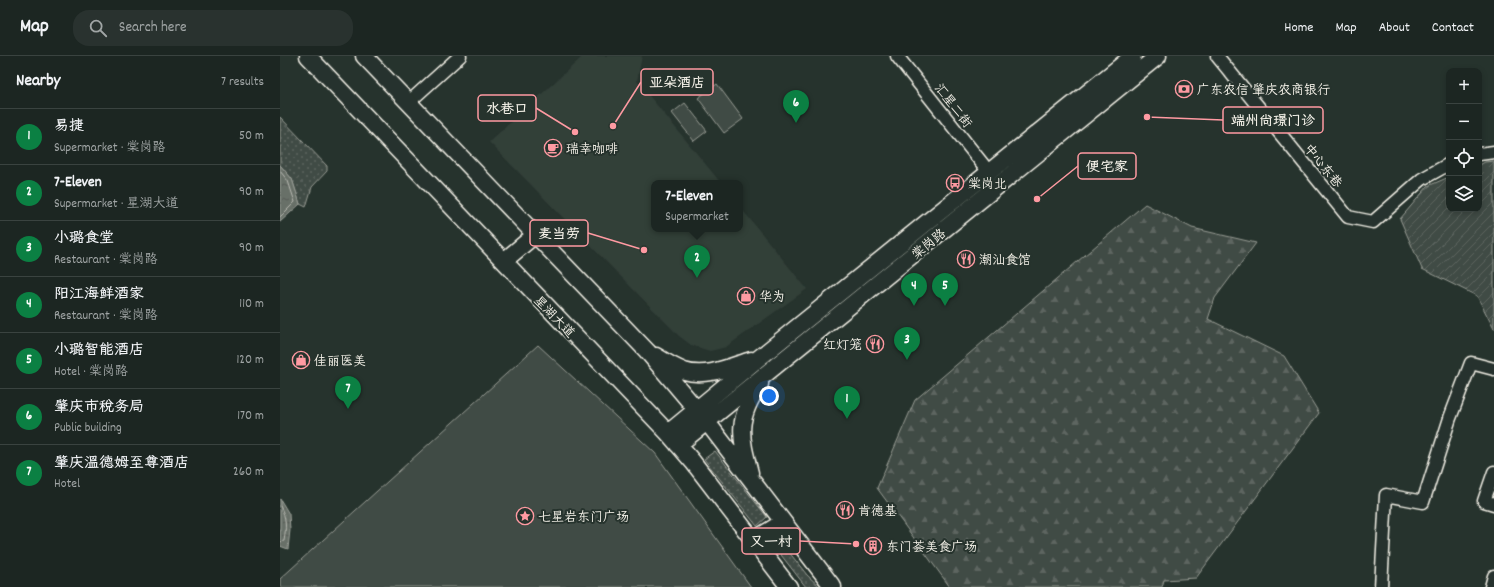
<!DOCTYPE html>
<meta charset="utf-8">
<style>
body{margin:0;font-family:Dekko,"LXGW WenKai TC",sans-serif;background:#29322f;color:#f1f3f6}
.controls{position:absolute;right:12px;top:12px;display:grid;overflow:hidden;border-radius:8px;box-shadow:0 2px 6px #0003}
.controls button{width:36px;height:36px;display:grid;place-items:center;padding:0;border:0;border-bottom:1px solid #3a4340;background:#1c2622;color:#f1f3f6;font:20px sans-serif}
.you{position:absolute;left:489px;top:340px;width:14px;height:14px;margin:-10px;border:3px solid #fff;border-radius:50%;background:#1a73e8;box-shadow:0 0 0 6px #1a73e833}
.badge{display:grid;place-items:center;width:26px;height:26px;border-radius:50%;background:#0b8043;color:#fff;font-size:13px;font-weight:700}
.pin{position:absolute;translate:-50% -33px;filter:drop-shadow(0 1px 2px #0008)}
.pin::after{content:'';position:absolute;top:21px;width:14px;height:12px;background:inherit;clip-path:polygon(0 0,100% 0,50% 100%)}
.popup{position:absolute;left:371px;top:124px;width:92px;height:52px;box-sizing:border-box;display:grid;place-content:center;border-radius:8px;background:#1c2622;filter:drop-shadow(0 1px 3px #0005);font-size:13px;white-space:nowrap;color:#a0a5a5}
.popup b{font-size:15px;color:#f1f3f6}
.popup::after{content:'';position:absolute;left:50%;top:100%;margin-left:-8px;border:8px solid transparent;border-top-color:#1c2622}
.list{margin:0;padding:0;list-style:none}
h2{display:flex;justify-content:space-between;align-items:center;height:52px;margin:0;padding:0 16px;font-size:17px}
h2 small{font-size:13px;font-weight:400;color:#a0a5a5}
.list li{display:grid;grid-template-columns:26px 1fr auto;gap:12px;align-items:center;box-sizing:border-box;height:56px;padding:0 16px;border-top:1px solid #3a4340}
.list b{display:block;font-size:15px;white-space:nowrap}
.list p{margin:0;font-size:13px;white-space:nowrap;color:#a0a5a5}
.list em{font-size:13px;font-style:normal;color:#a0a5a5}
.icon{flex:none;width:22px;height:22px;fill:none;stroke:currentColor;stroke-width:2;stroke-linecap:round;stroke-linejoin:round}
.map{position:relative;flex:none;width:1214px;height:531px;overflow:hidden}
header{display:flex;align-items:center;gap:24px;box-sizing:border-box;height:56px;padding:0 20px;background:#1c2622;border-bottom:1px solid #3a4340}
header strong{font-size:19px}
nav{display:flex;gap:22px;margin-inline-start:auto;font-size:14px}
.search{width:280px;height:36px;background:#29322f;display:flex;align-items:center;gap:10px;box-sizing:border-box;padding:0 14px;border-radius:16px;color:#a0a5a5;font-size:15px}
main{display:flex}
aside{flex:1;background:#1c2622}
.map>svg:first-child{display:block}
.built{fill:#333f39}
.grass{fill:url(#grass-dots);stroke:#9a9e96}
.forest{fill:url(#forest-firs);stroke:#9a9e96}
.park{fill:#414b45;stroke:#9a9e96}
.garden{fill:url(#garden-furrows);stroke:#9a9e96}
.water{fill:url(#water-ripples);stroke:#9fa39b}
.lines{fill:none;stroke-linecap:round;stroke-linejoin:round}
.shore{stroke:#bcbdb5;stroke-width:1}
.minor-casing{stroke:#f4f1e8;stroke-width:15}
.major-casing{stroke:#f4f1e8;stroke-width:19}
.minor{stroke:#26332d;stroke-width:12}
.major{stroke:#26332d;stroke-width:16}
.labels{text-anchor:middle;stroke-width:4;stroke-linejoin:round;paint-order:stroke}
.poi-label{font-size:13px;fill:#f4f1e8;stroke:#26332d;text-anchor:start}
.street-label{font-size:13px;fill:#f4f1e8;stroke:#26332d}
.leader{fill:none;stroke:#ff9aa2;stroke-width:1.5}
.callout-dot{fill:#ff9aa2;stroke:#26332d;stroke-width:1.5}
.callout{fill:#26332d;stroke:#ff9aa2;stroke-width:1.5}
.callout-label{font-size:14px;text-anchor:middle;font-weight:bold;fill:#f4f1e8}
</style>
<header>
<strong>Map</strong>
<div class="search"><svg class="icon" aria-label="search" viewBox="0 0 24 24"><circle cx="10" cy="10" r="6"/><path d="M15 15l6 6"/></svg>Search here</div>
<nav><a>Home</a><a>Map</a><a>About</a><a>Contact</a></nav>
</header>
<main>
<aside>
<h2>Nearby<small>7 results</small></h2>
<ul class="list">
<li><span class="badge">1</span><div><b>易捷</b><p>Supermarket · 棠岗路</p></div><em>50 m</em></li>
<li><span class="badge">2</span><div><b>7-Eleven</b><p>Supermarket · 星湖大道</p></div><em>90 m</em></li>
<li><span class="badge">3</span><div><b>小璐食堂</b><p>Restaurant · 棠岗路</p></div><em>90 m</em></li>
<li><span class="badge">4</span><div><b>阳江海鲜酒家</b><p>Restaurant · 棠岗路</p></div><em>110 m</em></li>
<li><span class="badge">5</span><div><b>小璐智能酒店</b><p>Hotel · 棠岗路</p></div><em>120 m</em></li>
<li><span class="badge">6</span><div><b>肇庆市税务局</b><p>Public building</p></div><em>170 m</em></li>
<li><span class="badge">7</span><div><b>肇庆温德姆至尊酒店</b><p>Hotel</p></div><em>260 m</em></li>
</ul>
</aside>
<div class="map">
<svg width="1214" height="531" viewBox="0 0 1214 531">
<defs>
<pattern id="grass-dots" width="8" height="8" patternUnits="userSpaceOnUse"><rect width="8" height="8" fill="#414b45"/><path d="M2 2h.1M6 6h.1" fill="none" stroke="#5d6560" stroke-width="1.8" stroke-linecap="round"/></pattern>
<pattern id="forest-firs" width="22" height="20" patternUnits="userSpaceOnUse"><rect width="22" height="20" fill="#414b45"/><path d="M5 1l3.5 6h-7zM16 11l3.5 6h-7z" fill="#5d6560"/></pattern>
<pattern id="garden-furrows" width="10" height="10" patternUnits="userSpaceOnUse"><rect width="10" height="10" fill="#414b45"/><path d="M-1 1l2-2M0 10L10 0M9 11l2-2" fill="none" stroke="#5d6560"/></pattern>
<pattern id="water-ripples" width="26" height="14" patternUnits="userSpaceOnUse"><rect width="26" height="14" fill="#676f68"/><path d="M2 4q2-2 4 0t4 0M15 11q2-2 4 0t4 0" fill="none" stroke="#565a55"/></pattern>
</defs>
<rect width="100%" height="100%" fill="#26332d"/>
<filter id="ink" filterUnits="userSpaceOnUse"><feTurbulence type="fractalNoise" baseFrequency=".025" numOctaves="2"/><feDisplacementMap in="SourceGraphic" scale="8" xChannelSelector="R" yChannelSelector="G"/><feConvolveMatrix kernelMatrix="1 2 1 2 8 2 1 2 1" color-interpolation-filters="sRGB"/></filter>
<g filter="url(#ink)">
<!-- built -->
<path class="built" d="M302 0H362L357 25 441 127H374V173H460V151L527 233 446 291 430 295 411 289 399 280 209 86 300 3Z"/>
<!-- grass -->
<path class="grass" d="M0 61 47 110V115L32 131 26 151 20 148 12 123 0 109Z
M435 395 487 461 477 470 424 403Z
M494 477 527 519 540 531H526L487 481Z"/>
<!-- forest -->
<path class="forest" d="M865 148 912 172 976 187 935 242 928 263 1004 300 1039 357 916 522 884 524 882 531H670L597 432 635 344Z"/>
<!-- park -->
<path class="park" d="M437 28 463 63 444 77 418 42Z
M405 47 427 75 414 85 392 57Z
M258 289 375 397 471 531H0V523Z"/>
<!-- garden -->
<path class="garden" d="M1214 105V273L1197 240 1142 213 1120 163 1148 130 1169 121V153H1199V109L1205 106Z"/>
<!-- water -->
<path class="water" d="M0 109 12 123 20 148 0 166Z
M0 443 9 458 10 474 8 493 0 490Z"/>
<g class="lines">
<!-- shore -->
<path class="shore" d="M0 115 8 125 15 146 0 161
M0 450C7 462 6 472 4 485L0 486"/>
<defs>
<path id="minor" d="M617 0 709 116
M937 0 1068 161 1093 166 1142 123 1169 108
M129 46 180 0
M1199 98 1214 96
M1214 416 1204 445 1214 448
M1101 531 1106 439 1143 446 1170 362 1191 307 1214 313
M1211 531 1214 520"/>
<path id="major" d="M28 0 388 377 413 406 509 531
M84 0 367 295 427 366 553 531
M224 205 256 178
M376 300C384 305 394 311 404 315 426 322 449 311 471 304
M388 377 479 302 853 0
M398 389 878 0
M470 417C460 379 456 363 480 328
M474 484 503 466"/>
</defs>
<!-- minor casing -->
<use href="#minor" class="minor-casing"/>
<!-- major casing -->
<use href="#major" class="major-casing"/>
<!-- minor -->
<use href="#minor" class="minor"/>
<!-- major -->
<use href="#major" class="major"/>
</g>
</g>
<!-- icons -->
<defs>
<symbol id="bank-ring" viewBox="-11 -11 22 22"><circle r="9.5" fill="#26332d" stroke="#ff9aa2" stroke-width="1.5"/><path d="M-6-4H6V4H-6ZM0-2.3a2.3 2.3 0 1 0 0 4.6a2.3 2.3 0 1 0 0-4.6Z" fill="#ff9aa2"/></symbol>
<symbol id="cafe-ring" viewBox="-11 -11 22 22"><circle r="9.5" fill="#26332d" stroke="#ff9aa2" stroke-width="1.5"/><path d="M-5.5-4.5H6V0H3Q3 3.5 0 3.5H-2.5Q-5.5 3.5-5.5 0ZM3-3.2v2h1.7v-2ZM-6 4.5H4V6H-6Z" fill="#ff9aa2"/></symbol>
<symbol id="bus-ring" viewBox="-11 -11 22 22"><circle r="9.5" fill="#26332d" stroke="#ff9aa2" stroke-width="1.5"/><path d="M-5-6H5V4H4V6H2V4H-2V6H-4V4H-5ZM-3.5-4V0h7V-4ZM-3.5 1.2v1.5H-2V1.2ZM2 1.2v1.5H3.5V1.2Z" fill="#ff9aa2"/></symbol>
<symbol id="restaurant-ring" viewBox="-11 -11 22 22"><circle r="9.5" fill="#26332d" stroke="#ff9aa2" stroke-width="1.5"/><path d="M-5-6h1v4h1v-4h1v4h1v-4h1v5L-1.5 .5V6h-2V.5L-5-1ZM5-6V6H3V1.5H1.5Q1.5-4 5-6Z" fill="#ff9aa2"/></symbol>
<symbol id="shop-ring" viewBox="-11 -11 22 22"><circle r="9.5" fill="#26332d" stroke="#ff9aa2" stroke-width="1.5"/><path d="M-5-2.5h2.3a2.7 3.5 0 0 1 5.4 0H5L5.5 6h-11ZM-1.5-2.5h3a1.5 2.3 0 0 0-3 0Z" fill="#ff9aa2"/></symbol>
<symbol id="sight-ring" viewBox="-11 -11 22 22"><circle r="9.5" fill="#26332d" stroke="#ff9aa2" stroke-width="1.5"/><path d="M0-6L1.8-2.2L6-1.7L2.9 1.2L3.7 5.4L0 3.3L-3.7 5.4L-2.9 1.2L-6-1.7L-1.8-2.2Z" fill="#ff9aa2"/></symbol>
<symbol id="building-ring" viewBox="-11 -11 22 22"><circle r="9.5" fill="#26332d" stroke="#ff9aa2" stroke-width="1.5"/><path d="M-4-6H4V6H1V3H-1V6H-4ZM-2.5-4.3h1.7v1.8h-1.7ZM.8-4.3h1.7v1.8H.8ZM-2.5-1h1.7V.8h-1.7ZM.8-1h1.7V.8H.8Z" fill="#ff9aa2"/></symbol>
</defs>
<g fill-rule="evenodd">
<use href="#bank-ring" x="894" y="23" width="20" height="20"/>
<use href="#cafe-ring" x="263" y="82" width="20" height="20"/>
<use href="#bus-ring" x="665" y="117" width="20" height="20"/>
<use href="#restaurant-ring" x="676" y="193" width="20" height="20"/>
<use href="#shop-ring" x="456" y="230" width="20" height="20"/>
<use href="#restaurant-ring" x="585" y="278" width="20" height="20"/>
<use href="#shop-ring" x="11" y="294" width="20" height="20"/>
<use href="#restaurant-ring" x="555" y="444" width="20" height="20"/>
<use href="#sight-ring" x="235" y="450" width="20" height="20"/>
<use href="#building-ring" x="583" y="480" width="20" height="20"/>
</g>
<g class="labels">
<!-- poi labels -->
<g class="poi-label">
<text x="917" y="38">广东农信 肇庆农商银行</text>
<text x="286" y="97">瑞幸咖啡</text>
<text x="688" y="132">棠岗北</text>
<text x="699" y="208">潮汕食馆</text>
<text x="479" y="245">华为</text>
<text x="582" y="293" text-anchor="end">红灯笼</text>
<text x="34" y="309">佳丽医美</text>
<text x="578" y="459">肯德基</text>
<text x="258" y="465">七星岩东门广场</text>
<text x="606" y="495">东门荟美食广场</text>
</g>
<!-- street labels -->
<g class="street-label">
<text transform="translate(674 49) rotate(52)" y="5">汇星二街</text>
<text transform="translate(1044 109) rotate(51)" y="5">中心东巷</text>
<text transform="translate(648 187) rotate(-39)" y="5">棠岗路</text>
<text transform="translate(275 260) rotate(46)" y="5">星湖大道</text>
</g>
</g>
<!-- callouts -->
<path class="leader" d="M333 70L361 26M295 76L256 52M867 61L943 64M757 143L798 110M364 194L308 177M576 488L520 485"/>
<g class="callout-dot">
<circle cx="333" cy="70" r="4"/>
<circle cx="295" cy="76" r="4"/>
<circle cx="867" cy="61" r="4"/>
<circle cx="757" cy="143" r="4"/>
<circle cx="364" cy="194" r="4"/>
<circle cx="576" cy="488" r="4"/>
</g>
<g class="callout">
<rect x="361" y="13" width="72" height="26" rx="4"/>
<rect x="198" y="39" width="58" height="26" rx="4"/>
<rect x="943" y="51" width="100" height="26" rx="4"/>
<rect x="798" y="97" width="58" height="26" rx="4"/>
<rect x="250" y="164" width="58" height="26" rx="4"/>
<rect x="462" y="472" width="58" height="26" rx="4"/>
</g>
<g class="callout-label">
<text x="397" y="31">亚朵酒店</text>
<text x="227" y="57">水巷口</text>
<text x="993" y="69">端州尚璟门诊</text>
<text x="827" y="115">便宅家</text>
<text x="279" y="182">麦当劳</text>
<text x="491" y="490">又一村</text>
</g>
</svg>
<div class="controls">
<button>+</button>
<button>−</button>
<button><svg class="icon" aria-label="locate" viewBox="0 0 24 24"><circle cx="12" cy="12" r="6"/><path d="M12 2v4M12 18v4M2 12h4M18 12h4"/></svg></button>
<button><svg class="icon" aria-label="layers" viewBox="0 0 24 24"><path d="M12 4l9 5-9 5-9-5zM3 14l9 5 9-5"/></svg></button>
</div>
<div class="you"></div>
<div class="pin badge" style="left:567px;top:363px">1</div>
<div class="pin badge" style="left:417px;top:222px">2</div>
<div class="popup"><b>7-Eleven</b>Supermarket</div>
<div class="pin badge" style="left:627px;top:304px">3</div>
<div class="pin badge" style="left:634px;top:250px">4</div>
<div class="pin badge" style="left:665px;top:250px">5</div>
<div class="pin badge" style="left:516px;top:67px">6</div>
<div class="pin badge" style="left:68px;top:353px">7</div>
</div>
</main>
